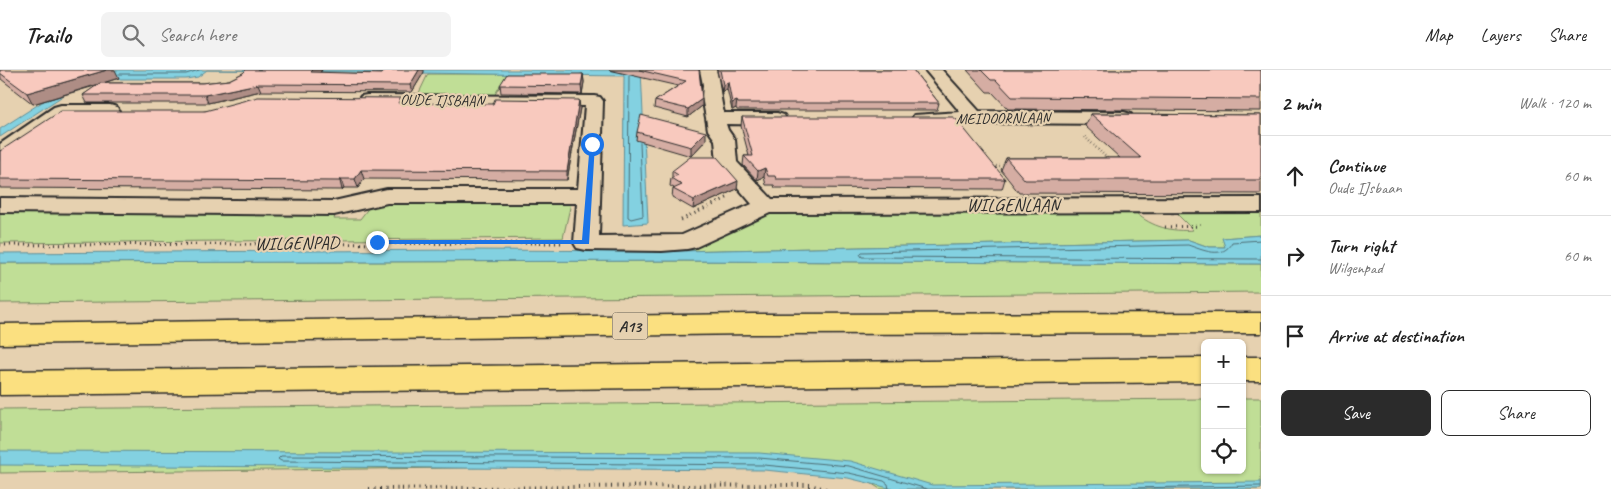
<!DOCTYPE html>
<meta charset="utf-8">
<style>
body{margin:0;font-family:Caveat,sans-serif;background:#f2f2f2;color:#222}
.controls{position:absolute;right:15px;bottom:15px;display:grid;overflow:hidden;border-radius:8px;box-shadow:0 1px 4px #0004}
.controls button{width:45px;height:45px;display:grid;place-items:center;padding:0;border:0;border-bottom:1px solid #e0e0e0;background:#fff;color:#222;font:25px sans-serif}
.stop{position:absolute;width:15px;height:15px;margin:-11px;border:4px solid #1a73e8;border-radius:50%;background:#fff}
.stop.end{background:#1a73e8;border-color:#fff;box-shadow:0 1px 5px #0008}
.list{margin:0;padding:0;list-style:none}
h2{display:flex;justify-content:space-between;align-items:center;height:65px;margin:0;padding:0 20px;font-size:21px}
h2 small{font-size:16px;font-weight:400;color:#767676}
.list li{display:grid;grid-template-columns:32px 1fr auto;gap:15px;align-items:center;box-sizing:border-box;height:80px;padding:0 20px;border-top:1px solid #e0e0e0}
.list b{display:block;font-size:19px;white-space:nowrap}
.list p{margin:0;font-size:16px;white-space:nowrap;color:#767676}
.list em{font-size:16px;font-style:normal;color:#767676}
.actions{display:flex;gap:10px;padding:15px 20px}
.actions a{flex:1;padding:11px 0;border:1px solid #2b2b2b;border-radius:8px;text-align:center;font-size:18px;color:#2b2b2b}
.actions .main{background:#2b2b2b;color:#fff}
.icon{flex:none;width:28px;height:28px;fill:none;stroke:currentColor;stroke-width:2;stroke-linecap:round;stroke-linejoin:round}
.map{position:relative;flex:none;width:1261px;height:419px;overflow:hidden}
header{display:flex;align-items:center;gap:30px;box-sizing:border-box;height:70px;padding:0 25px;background:#fff;border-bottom:1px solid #e0e0e0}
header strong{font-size:24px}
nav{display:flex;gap:28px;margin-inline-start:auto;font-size:18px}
.search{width:350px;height:45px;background:#f2f2f2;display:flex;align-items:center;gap:12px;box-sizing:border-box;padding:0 18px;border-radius:8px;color:#767676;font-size:19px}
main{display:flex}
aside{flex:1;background:#fff}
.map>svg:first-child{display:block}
.green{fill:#c0de96;stroke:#768460}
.water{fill:#83d1e1;stroke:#608f98}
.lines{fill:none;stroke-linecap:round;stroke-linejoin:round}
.shore{stroke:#4e6d74;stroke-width:1}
.street-casing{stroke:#2b2b2b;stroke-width:4}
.highway-casing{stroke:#2b2b2b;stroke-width:3}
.path-far2{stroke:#2b2b2b;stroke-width:2.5;stroke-dasharray:0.5 2.5;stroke-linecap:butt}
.path-far1{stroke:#2b2b2b;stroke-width:3;stroke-dasharray:1 4;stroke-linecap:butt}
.path{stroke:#2b2b2b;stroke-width:4;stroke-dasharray:1 4.5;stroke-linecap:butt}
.street{fill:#e6d1b0;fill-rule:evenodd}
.highway{fill:#fbe080;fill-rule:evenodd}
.wall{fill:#d5ada3;stroke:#2b2b2b}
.shaded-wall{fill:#ae8d85;stroke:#2b2b2b}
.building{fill:#f8c9be;stroke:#2b2b2b}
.route{fill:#1a73e8}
.labels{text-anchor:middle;stroke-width:4.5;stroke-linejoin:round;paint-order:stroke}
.far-street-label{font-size:15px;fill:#2b2b2b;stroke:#e6d1b0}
.shield{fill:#e6d1b0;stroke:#635d53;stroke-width:1}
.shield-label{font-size:16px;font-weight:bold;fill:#2b2b2b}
.street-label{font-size:18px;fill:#2b2b2b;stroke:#e6d1b0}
</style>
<header>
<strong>Trailo</strong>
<div class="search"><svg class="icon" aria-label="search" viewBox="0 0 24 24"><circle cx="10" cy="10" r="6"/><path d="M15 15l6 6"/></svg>Search here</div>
<nav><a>Map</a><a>Layers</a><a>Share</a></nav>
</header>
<main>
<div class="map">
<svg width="1261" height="419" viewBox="0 0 1261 419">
<rect width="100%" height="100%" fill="#e6d1b0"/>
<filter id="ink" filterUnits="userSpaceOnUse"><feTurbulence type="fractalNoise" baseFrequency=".02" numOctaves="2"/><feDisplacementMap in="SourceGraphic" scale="10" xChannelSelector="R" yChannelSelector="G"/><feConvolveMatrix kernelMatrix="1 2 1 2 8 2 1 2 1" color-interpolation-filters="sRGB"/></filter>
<g filter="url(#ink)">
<!-- green -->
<path class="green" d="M428 4H507L494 26 418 25Z
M388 130 571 133 563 168 0 173V143H336L334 149H360L370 136Z
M776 139 778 143H1136C1152 157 1172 162 1193 160L1176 143H1261V165L1223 168 1225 177H1209L1189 170 677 181Z
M684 191 1261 194V222L0 233V193Z
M1242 328H1261V419H880L854 402 727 395 0 403V339L1205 329V400H1242Z"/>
<!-- water -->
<path class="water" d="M92 0H641L648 153 623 155 624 6 207 0 198 7 186 9H94L87 10 0 67V59Z
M1261 165V194L684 191 0 193V183L466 180 677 181 1189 170 1209 177H1225L1222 168Z
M0 381 759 383 850 391 932 415 1261 412V419H893L848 408 764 400 0 395Z"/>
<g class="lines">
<!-- shore -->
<path class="shore" d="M119 4H186L199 0
M629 6 628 147 631 149 643 146 640 73
M1261 170 1232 172C1223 190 1203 180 1188 175L862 182 860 184 862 187 1261 189
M889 419 888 414 884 411 849 403 764 395 281 391 278 389 281 386 759 388 849 396 927 419
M1054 419 1261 416"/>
<defs>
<path id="street" d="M700 0H716C720 14 720 28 724 43H777L784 45 786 49 784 53 777 55 726 54 728 60 735 70 737 92 772 129 1261 128V142L770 143 696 177 687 179 662 181 586 180 577 178 574 173 577 133H387L334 145 0 142V128L334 131 387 119H578L585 36 367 35 361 34 358 30 361 26 367 25 594 26 600 27 603 31 599 166 682 165 752 134 717 93 715 70 708 60 706 48 702 27 703 15Z
M925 0H942L979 41 1124 42 1131 44 1133 48 1131 52 1124 54 974 53 921 55 914 53 912 49 914 45 960 42Z
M61 35H110L117 37 119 41 117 45 110 47H65L7 87 0 89V74L54 37Z"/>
<path id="highway" d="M1261 243V263L752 264 0 274V254L752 244Z
M1242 287H1261V311H1242Z
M1205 288V312L0 325V301Z"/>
</defs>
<!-- street casing -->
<use href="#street" class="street-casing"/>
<!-- highway casing -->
<use href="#highway" class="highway-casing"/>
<!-- path-far2 -->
<path class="path-far2" d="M1152 38 1163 46
M1085 67 1109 90
M993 96H1005"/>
<!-- path-far1 -->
<path class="path-far1" d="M681 150 729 127
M1165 157 1201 156
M0 175 562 173"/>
<!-- path -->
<path class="path" d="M369 419 785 415H810L826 419"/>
<!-- street -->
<use href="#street" class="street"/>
<!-- highway -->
<use href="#highway" class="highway"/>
</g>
<!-- wall -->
<path class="wall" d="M0 0 119 8 103 13H202L229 10 243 3 246 0H322L320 3 382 4 424 2 412 22 261 21 208 33H87L83 25 98 15 33 34 1 9Z
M609 0H699L702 36 688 47 654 38 655 31 678 16Z
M717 0H913L939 33 937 40H737L736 38 732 40 727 19 722 22Z
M967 0H1261V41L1008 39 992 22H987Z
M583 4 584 12 582 24 501 23 500 15Z
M402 33 580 38 567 110 364 109 358 118H344L342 120 0 118V81L205 41Z
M1091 44 1261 45V124L1019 123 1001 100 1006 88H1120L1085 56Z
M742 47 1005 109 1002 119 775 118 774 115H766L764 107 757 110 743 95 744 86H749L741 56Z
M637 62 706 70 691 86 636 70Z
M672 101 737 119 693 139 672 127 673 119 674 118 670 116 671 108 672 107Z"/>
<!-- shaded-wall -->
<path class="shaded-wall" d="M107 0H115L119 8 33 34 27 23Z
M313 0H322L313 10 311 2Z
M419 0H424V2L412 22 410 15Z
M583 4 584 12 582 24 581 16Z
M728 12 727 19 722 22 723 15Z
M258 14 261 21 208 33 205 25Z
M702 29V36L688 47V39Z
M579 30 580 38 567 110V101Z
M737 31 736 38 732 40V33Z
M706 62V70L691 86V77Z
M765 98 764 107 757 110 758 101Z
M361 100 364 109 358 118 355 109Z
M341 109 344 118 342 120 340 111Z
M738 111 737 119 693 139 694 130Z"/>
<!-- building -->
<path class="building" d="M0 0H107L27 23 0 3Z
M246 0H313L311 2 382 4 385 0H419L410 15 258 14 205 25H83L100 13H202L229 10 243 3Z
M639 0H699L702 29 688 39 655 31 686 11Z
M720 0H913L939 33H738L737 31 732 33 728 12 723 15Z
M981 0H1261V29L1012 27 996 10H991Z
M507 4H583L581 16 500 15Z
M258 27 401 28 398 33 493 34 495 29 579 30 567 101 361 100 355 109H341L340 111 0 109V81L61 41H205Z
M1091 44 1261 45V110H1025L1006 88H1141Z
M641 45 706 62 691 77 637 62Z
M742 47H953L957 50 1005 109H776L775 106H768L765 98 758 101 744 86H753Z
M690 87H717L738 111 694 130 673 119 682 115 671 108 678 105 672 101Z"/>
</g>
<!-- route -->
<path class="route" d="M590 72 595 74 589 174H377L373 172 377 170H582Z"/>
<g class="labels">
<!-- far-street labels -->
<g class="far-street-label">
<text transform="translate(442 30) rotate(1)" y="5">OUDE IJSBAAN</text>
<text transform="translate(1003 48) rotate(-1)" y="5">MEIDOORNLAAN</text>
</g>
<!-- shield labels -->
<rect class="shield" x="612.5" y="242.5" width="35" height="27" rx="4"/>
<g class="shield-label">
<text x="630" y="262">A13</text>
</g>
<!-- street labels -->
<g class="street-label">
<text x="1013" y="141">WILGENLAAN</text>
<text transform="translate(297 173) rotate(-1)" y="6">WILGENPAD</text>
</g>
</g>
</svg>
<div class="controls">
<button>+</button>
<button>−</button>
<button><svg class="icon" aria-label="locate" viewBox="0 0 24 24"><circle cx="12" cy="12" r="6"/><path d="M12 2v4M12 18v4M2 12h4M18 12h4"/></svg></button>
</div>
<div class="stop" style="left:592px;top:74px"></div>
<div class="stop end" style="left:377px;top:172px"></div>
</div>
<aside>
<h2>2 min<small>Walk · 120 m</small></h2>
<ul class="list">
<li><svg class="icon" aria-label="ahead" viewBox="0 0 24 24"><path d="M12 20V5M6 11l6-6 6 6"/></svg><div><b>Continue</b><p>Oude IJsbaan</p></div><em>60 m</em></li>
<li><svg class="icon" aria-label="right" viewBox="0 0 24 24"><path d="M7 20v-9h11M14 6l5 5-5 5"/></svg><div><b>Turn right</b><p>Wilgenpad</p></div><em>60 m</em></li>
<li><svg class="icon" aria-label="arrive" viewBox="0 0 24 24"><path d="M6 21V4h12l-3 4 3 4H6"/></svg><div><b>Arrive at destination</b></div></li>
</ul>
<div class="actions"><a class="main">Save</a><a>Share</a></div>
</aside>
</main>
